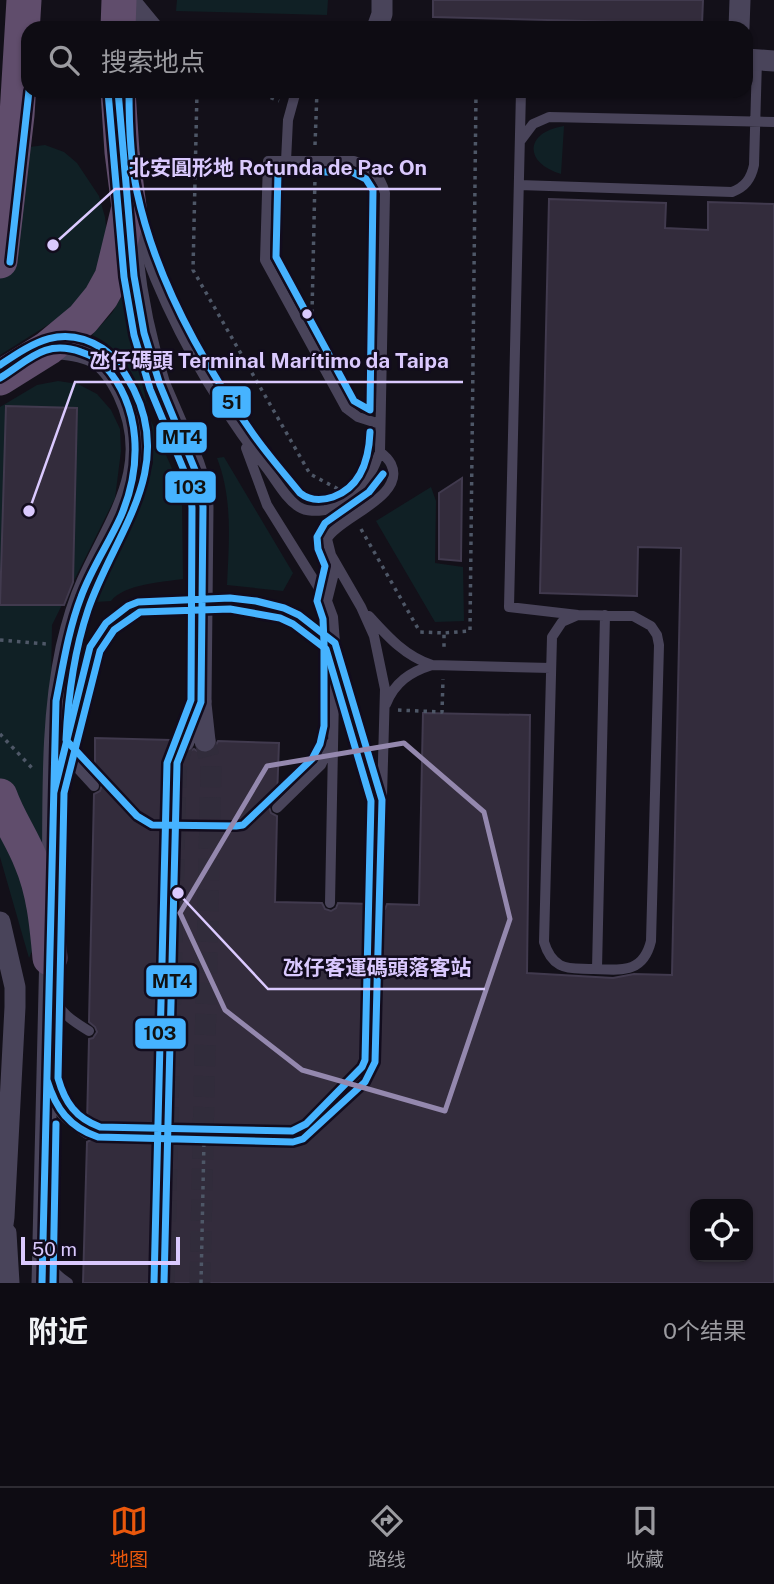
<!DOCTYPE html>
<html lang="zh">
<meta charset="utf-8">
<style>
body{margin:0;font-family:"Public Sans","Noto Sans SC",sans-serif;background:#1c1a21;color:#f1f3f6}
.controls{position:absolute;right:21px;bottom:21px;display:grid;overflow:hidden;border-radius:14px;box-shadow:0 2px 5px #0004}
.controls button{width:63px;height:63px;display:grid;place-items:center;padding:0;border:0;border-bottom:2px solid #2e2c33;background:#0e0c13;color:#f1f3f6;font:35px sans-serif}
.scale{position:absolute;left:21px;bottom:18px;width:159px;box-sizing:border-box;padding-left:7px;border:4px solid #dac9fe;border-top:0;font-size:19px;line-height:24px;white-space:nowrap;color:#dac9fe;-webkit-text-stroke:5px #120c1d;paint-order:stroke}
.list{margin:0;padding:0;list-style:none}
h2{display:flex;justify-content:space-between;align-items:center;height:91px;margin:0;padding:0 28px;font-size:30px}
h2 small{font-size:23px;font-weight:400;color:#9b9ba0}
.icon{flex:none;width:38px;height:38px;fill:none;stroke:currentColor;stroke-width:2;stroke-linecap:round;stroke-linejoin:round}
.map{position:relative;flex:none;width:774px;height:1283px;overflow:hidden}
.search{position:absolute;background:#0e0c13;box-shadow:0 2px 5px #0004;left:21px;right:21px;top:21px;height:77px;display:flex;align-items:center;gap:18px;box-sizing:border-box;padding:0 24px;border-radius:21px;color:#9b9ba0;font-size:26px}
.sheet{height:203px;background:#0e0c13}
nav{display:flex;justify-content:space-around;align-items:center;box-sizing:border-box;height:98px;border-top:2px solid #2e2c33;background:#0e0c13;font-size:19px;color:#9b9ba0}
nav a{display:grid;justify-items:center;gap:4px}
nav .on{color:#ea580c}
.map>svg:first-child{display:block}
.green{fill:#102025}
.building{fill:#332c3c;stroke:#413a4e;stroke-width:2;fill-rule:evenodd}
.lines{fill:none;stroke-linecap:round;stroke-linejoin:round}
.minor-tunnel{stroke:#312c3b;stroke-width:21;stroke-dasharray:21 10;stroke-linecap:butt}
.path{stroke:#4e5767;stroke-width:3.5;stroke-dasharray:3.5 5;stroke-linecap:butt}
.service{stroke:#49445a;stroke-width:10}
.minor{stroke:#49445a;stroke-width:21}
.primary{stroke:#604d6c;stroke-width:35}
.minor-bridge{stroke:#49445a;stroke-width:21}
.bus-1-casing{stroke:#120c1d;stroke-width:12}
.bus-2-casing{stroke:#120c1d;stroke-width:12}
.bus-3-casing{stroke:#120c1d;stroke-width:12}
.bus-1{stroke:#46b3ff;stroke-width:7}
.bus-2{stroke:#46b3ff;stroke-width:7}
.bus-3{stroke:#46b3ff;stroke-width:7}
.marked{fill:none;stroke:#9488ae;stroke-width:5;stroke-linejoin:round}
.bus-dot{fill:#dac9fe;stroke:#120c1d;stroke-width:2.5}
.leader{fill:none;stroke:#dac9fe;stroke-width:2.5}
.callout-dot{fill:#dac9fe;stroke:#120c1d;stroke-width:2.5}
.callout-label{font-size:21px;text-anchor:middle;font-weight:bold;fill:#dac9fe;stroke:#120c1d;stroke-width:5;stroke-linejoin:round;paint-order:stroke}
.line-badge{stroke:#120c1d;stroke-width:2.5}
.pale-badge-label{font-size:19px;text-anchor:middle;font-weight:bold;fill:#111}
</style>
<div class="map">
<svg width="774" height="1283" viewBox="0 0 774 1283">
<rect width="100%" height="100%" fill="#131019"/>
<!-- green -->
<path class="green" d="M177 0H328L327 15 176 11Z
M564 126 561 174C523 163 525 132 564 126Z
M45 145 64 152 77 163 99 196 105 217 107 236 98 275 70 311 0 355V157L22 148Z
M125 290 126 305 147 405C134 376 123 349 92 335L112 313Z
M58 381 78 384 97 394 111 410 120 429 121 451 115 498 52 625 47 903 38 938 29 958 0 857V407L37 385Z
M148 414 177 480 182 502 183 579C163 582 124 584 111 601L95 602V595L136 518 153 463Z
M224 457 293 573 283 591 227 585C229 542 233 499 217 458Z
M431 487 436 501 435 563 463 567 464 621 435 622 376 521Z"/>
<!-- building -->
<path class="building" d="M433 0H703L702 24 433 17Z
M549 199 666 203 665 228 708 230V202L774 204V1283H83L87 1142 93 1139 95 1134 87 1124 89 1039 93 1038 97 1032 95 1027 89 1022 94 794 100 791 102 785 95 775V738L171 740 174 749 185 754 194 749 200 753 212 752 218 741 279 743 277 797 269 807 271 813 277 816 275 902 322 903 325 909 331 911 336 908 338 903 371 904 374 910 379 912 385 909 387 904 419 905 423 713 530 715 527 973 613 978 634 974 672 975 681 548 638 547 637 596 540 593ZM695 1204H748V1257H695Z
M6 406 77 408 73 582 64 605H0Z
M462 478 461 561 439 559V493Z"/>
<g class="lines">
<!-- minor-tunnel -->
<path class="minor-tunnel" d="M164 1283 176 776 177 763 184 741
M200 1283 211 765 205 741"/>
<!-- path -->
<path class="path" d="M197 91 193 270 310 474 338 489
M255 91 279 101
M389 91 476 93 470 631 444 633
M315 145 317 91
M312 313 315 177
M361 529 420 632 444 633V650
M0 640 47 644
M398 710 442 712 443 679
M0 734 32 768
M201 1283 204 1140"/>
<!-- service -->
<path class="service" d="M521 91 509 607 578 615 633 616 651 626 657 635 659 645 651 941C643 974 621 970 593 969 582 968 569 970 560 965 551 960 547 952 544 942L552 637 562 622 578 615
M521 140 533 124 549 117 774 122
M286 161 288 120 296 91
M519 185 732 192C745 187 751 179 754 165L757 60
M138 233C167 319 213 399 268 470 277 482 287 500 299 507 307 512 317 511 325 510 358 503 369 481 380 452L385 193C380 175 371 166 354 161H268L265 260 346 408 358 417 380 424
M246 448 267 505 327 601 333 617 335 643 330 903
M327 601 336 565
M369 616C388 637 405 656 432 665
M386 704C395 682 410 672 432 665L551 668
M60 749 94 786
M62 759 90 647 106 623 128 606 138 602 230 598 256 601 284 608 299 615 335 643 382 800
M277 808 321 765 331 743
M379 904 385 689 374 636 361 607 331 555 327 539C337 518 407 497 391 464 389 460 384 455 380 452
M597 969 605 615
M53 994C58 1012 74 1022 89 1031
M51 1096C56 1114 73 1124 87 1134
M46 1256C48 1267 59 1277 68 1283"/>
<!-- minor -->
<path class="minor" d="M129 0 152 28
M377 28 382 14V0
M739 28 740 0
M746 59 774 61
M131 237C135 289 144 335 160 385
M48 348C89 351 104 354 123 393 158 467 116 517 87 582 78 602 71 626 66 648 49 728 54 814 52 896
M201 704 205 741
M184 741 201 702
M0 922 15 987V1007L4 1217 0 1246
M6 1233 9 1283
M42 1283 50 949"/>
<!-- primary -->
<path class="primary" d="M118 28 119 0
M0 261 17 115 24 0
M0 378 48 348 83 319 101 297 112 277 129 207 122 152 118 91
M0 796C8 819 22 838 31 861 44 891 47 925 50 958"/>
<!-- minor-bridge -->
<path class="minor-bridge" d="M160 385 194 464 200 482 203 507 201 702"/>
<defs>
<path id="bus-1" d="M118 91 134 276 144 333 160 385 200 482 203 507 201 702 177 763 164 1283
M0 378C29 360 45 339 81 352 90 355 98 359 104 365 142 407 142 466 121 516 109 543 91 569 81 597 68 631 63 666 56 701L42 1283
M47 1080C56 1109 69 1127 98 1137L293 1142 303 1139 365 1082 375 1062 382 800 335 643 299 615 284 608 256 601 230 598 138 602 128 606 106 623 90 647 54 792"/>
<path id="bus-2" d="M108 92 124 277 134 335 150 389 190 485 192 508 191 700 167 763 154 1283
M10 262 29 91
M230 609 280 618 293 624 326 649 371 801 365 1060 362 1067 306 1124 292 1131 100 1127C76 1118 65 1103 58 1078L64 793 100 651 114 630 140 612Z
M53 1283 56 1124"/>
<path id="bus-3" d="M129 91C129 125 130 159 137 192 155 277 201 360 251 431 266 453 284 473 300 493 310 501 321 501 333 497 361 487 369 459 370 432
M278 172H352L366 179 373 190 370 410 354 401 276 257Z
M0 365C33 343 62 323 102 348 117 358 126 375 134 390 175 472 113 536 88 610 74 652 68 696 66 740L137 816 152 825 236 826 243 825 312 759 320 744 324 726V643L323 619 317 601 325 566 318 549 317 537 325 523 369 492 383 474"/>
</defs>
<!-- bus-1 casing -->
<use href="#bus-1" class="bus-1-casing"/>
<!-- bus-2 casing -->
<use href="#bus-2" class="bus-2-casing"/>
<!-- bus-3 casing -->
<use href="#bus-3" class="bus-3-casing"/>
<!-- bus-1 -->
<use href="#bus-1" class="bus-1"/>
<!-- bus-2 -->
<use href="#bus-2" class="bus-2"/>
<!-- bus-3 -->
<use href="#bus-3" class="bus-3"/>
</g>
<!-- marked area -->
<path class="marked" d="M404 743 484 812 510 919 445 1111 302 1070 225 1010 180 913 267 766Z"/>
<!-- markers -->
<circle class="bus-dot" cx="307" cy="314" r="6"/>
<!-- callouts -->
<path class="leader" d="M53 245L115 189H441M29 511L75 382H463M178 893L268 989H485"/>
<g class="callout-dot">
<circle cx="53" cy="245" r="7"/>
<circle cx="29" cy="511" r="7"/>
<circle cx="178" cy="893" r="7"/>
</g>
<g class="callout-label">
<text x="278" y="175">北安圓形地 Rotunda de Pac On</text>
<text x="269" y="368">氹仔碼頭 Terminal Marítimo da Taipa</text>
<text x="377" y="975">氹仔客運碼頭落客站</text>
</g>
<g class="line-badge">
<rect x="211" y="385" width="41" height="34" rx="7" fill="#46b3ff"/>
<rect x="155" y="421" width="53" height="33" rx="7" fill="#46b3ff"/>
<rect x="164" y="470" width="53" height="34" rx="7" fill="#46b3ff"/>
<rect x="145" y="964" width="53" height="34" rx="7" fill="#46b3ff"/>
<rect x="134" y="1017" width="53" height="33" rx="7" fill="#46b3ff"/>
</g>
<g class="pale-badge-label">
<text x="232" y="409">51</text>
<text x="182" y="444">MT4</text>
<text x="190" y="494">103</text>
<text x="172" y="988">MT4</text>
<text x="160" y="1040">103</text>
</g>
</svg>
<div class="controls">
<button><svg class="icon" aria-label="locate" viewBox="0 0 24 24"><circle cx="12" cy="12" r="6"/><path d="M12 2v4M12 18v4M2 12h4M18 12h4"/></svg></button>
</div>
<div class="scale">50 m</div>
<div class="search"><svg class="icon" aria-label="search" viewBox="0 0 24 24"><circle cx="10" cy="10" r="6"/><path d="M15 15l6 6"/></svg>搜索地点</div>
</div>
<section class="sheet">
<h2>附近<small>0个结果</small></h2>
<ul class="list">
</ul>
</section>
<nav>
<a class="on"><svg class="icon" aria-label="map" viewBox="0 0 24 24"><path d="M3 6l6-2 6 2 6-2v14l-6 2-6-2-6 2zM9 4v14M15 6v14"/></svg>地图</a>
<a><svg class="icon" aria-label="directions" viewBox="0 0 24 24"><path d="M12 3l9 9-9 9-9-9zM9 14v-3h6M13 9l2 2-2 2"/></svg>路线</a>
<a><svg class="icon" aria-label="saved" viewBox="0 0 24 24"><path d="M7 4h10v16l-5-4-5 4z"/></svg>收藏</a>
</nav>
